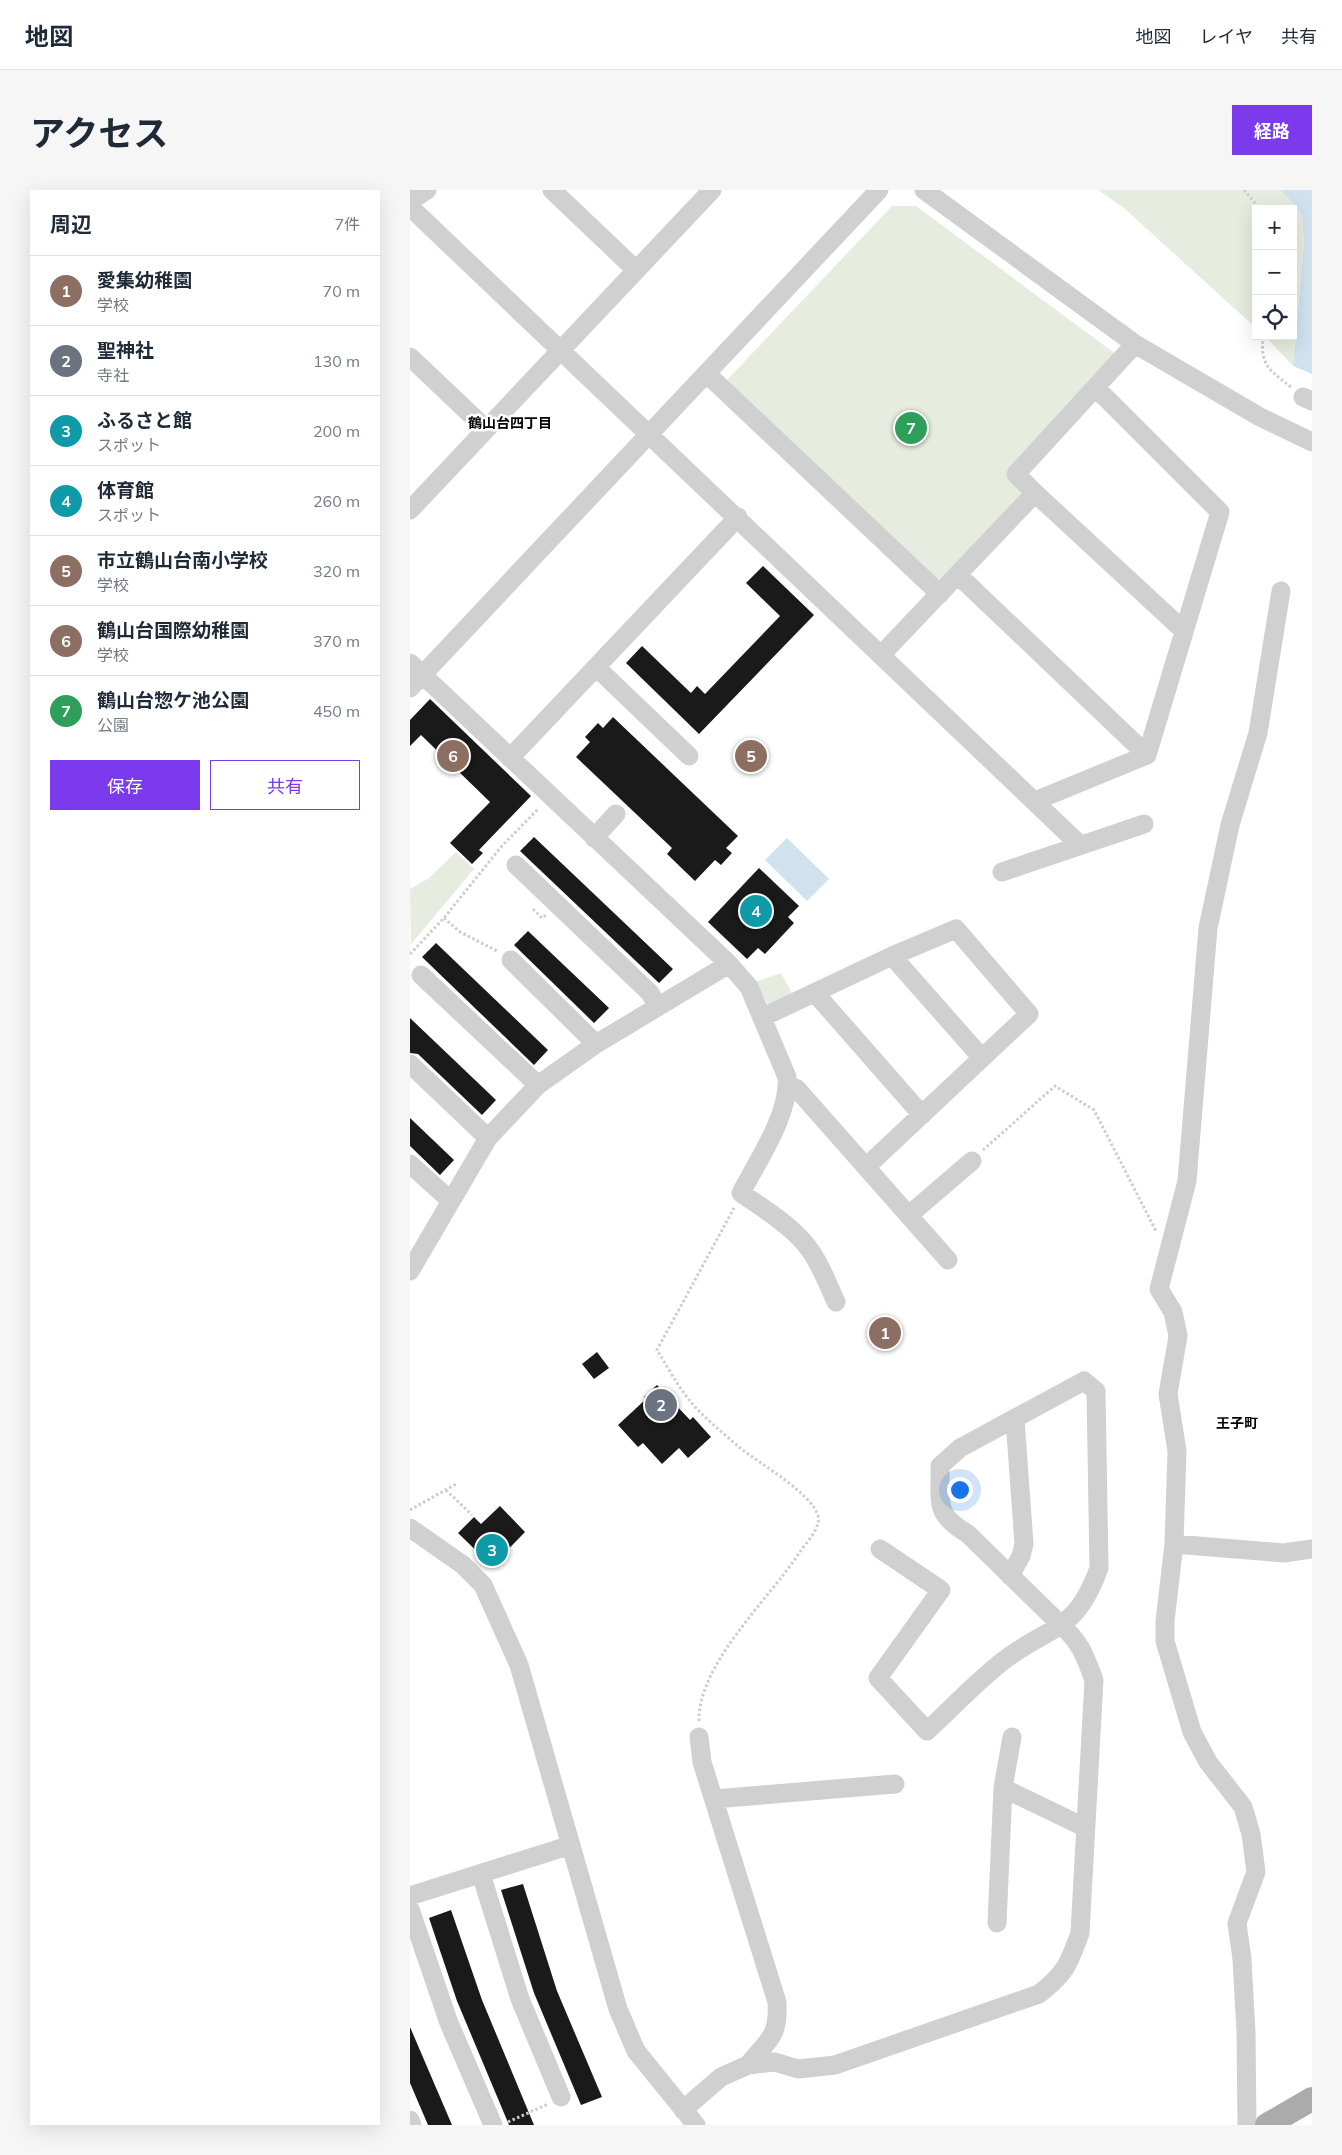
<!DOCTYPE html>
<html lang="ja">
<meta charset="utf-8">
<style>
body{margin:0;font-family:Mulish,"Noto Sans JP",sans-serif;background:#f6f6f7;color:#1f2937}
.controls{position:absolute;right:15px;top:15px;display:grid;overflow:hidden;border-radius:0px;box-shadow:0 5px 20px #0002}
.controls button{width:45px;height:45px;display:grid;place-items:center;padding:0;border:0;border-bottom:1px solid #e0e1e3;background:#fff;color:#1f2937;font:25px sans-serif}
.you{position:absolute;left:549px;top:1299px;width:18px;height:18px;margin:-12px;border:4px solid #fff;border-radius:50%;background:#1a73e8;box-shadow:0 0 0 8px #1a73e833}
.badge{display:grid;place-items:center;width:32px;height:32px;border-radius:50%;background:#7c3aed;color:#fff;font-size:16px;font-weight:700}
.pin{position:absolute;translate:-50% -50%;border:2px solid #fff;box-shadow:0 1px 5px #0006}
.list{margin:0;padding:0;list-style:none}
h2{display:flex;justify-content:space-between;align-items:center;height:65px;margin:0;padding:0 20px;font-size:21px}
h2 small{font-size:16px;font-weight:400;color:#747a83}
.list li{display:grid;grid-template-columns:32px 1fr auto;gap:15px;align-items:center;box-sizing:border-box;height:70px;padding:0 20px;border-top:1px solid #e0e1e3}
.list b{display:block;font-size:19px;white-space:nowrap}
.list p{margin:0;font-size:16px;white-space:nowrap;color:#747a83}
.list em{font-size:16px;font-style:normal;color:#747a83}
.actions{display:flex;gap:10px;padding:15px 20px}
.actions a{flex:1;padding:11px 0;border:1px solid #7c3aed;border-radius:0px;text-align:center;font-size:18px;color:#7c3aed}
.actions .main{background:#7c3aed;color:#fff}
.icon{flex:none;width:28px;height:28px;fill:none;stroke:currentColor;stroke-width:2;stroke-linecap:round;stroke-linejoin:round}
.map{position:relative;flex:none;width:902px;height:1935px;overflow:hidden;border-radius:0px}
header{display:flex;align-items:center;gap:30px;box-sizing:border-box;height:70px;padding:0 25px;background:#fff;border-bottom:1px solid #e0e1e3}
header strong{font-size:24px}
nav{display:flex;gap:28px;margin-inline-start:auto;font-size:18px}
.intro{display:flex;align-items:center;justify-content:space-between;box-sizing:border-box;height:120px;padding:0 30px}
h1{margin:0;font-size:35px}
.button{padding:12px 22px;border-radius:0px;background:#7c3aed;color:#fff;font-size:18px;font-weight:700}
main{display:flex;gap:30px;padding:0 30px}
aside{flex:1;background:#fff;border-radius:0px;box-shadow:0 5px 20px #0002}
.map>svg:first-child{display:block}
.green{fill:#e6ecdf}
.water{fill:#cfe2ee}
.building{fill:#1a1a1a}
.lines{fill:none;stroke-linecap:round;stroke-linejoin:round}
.path{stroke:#cdcdcd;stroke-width:3;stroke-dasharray:2.5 2.5;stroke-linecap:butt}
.minor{stroke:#d0d0d0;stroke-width:19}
.major{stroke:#ababab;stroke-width:24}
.labels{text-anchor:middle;stroke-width:5;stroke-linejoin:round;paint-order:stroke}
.neighbourhood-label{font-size:14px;font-weight:bold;fill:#000;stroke:#fff}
</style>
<header>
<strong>地図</strong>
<nav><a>地図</a><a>レイヤ</a><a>共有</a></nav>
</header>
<div class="intro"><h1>アクセス</h1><a class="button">経路</a></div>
<main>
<aside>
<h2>周辺<small>7件</small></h2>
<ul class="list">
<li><span class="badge" style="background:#8d6e63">1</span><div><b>愛集幼稚園</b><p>学校</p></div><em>70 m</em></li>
<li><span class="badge" style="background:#6b7280">2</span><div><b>聖神社</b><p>寺社</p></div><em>130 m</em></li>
<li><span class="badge" style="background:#0f9aa8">3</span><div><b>ふるさと館</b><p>スポット</p></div><em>200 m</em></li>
<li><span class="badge" style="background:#0f9aa8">4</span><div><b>体育館</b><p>スポット</p></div><em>260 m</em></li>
<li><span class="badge" style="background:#8d6e63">5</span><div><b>市立鶴山台南小学校</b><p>学校</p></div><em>320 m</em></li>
<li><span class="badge" style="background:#8d6e63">6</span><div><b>鶴山台国際幼稚園</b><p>学校</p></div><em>370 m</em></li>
<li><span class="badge" style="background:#2e9e5b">7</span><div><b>鶴山台惣ケ池公園</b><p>公園</p></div><em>450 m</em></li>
</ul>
<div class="actions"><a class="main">保存</a><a>共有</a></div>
</aside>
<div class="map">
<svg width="902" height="1935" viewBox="0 0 902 1935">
<rect width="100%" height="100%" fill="#fff"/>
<!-- green -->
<path class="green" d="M688 0H870L886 16 892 27 894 52 883 176 855 146H883V19H846V138L714 18Z
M482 16H506L707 165 597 283 611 296V307L534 388 525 389 315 192Z
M46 662 64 679 1 754 0 699 19 688Z
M371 783 383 805 359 817 346 792Z"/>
<!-- water -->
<path class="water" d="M870 0H902V184L883 176 894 52 892 27 886 16Z
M377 648 419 689 397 711 355 670Z"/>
<!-- building -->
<path class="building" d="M353 376 404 425 289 544 216 473 232 456 281 503 287 496 295 504 370 426 336 393Z
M20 509 121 606 69 660 73 663 62 674 40 653 80 612 11 545 0 556V530Z
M203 527 328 646 316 658 322 663 311 675 305 670 285 691 257 664 262 658 166 567 180 552 175 547 188 533 193 538Z
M124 647 263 779 249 793 110 661Z
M349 678 389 716 378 727 384 733 355 764 348 758 337 769 298 732Z
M118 741 199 818 184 833 104 755Z
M26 753 138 860 124 875 12 767Z
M0 828 86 910 72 925 8 864 0 863Z
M0 928 44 970 30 985 0 956Z
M187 1162 199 1178 184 1189 172 1174Z
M247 1195 280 1230 283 1227 301 1247 278 1268 269 1258 252 1274 233 1253 228 1257 208 1235 236 1209 234 1207Z
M90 1316 115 1342 82 1376 48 1343 64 1327 71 1334Z
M113 1694 147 1801 192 1907 171 1915 124 1803 91 1700Z
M41 1720 72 1810 124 1935H99L47 1811 19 1728Z
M0 1837 42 1935H18L0 1893Z"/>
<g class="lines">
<!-- path -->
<path class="path" d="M834 0 850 19
M853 146C850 177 860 180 882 198
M123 719 132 728 136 725
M34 728 50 742 89 762
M0 764 34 728 91 657 129 618
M573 960 645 896 684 920 746 1041
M36 1300 62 1325
M0 1320 48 1293
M289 1531C288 1474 359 1409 390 1362 395 1354 406 1343 408 1333 415 1310 345 1271 329 1257 313 1243 293 1227 280 1211 267 1195 257 1176 247 1160L324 1018
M98 1932 138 1914"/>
<!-- minor -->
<path class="minor" d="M142 0 226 80
M514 0 725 154 850 227 902 252
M0 11 17 0
M0 17 670 655
M0 167 76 239
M297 184 530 404
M893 207 902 211
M625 303 773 440
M0 320 302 0
M548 385 737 565
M472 464 625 303 606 284 725 154
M0 473 319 774 339 797 377 887C380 924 348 970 331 1003 351 1017 373 1030 390 1048 407 1065 416 1090 426 1112
M186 477 279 566
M0 498 469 0
M100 568 328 327
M625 611 737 565 810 322 687 199
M184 648 206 624
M106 675 240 803 248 817
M592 682 734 634
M482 766 572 868
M101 770 186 854
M11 785 128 895
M405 803 512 925
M353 827 482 766 546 739 619 824 456 977
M0 874 78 948
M378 895 387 899 538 1070
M0 974 41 1011
M499 1025 562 971
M0 1081 78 948 128 895 186 854 319 774
M0 1338 53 1375 73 1395 109 1475 208 1819 226 1861 286 1935
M764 1354 874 1363 902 1359
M600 1386 611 1366 614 1354 605 1229
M289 1547 292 1572 367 1812C369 1847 359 1849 338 1875
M593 1598 674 1637
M304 1609 485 1594
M71 1684 110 1809 151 1907
M0 1706 161 1655
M0 1719 39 1833 83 1935
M587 1733 593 1598 602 1547
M273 1920 311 1887 338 1875 365 1872 388 1879 425 1875 629 1804C655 1784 659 1774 670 1743L684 1490C675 1466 671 1453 652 1436L558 1344C523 1323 531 1313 530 1276L550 1258 674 1191 686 1201 689 1378C665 1444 641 1434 593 1471 566 1492 542 1518 517 1541L468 1488 531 1400 470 1359
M0 1930 2 1935
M837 1935 836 1843 832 1769 827 1733 846 1682 841 1644 833 1617 798 1572 782 1542 755 1451V1431L764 1354 767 1261 758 1204 768 1146 763 1122 749 1099 777 991 798 738 820 635 848 543 871 401"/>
<!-- major -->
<path class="major" d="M857 1935 902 1909"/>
</g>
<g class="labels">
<!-- neighbourhood labels -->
<g class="neighbourhood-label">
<text x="100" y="238">鶴山台四丁目</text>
<text x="827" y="1238">王子町</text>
</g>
</g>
</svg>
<div class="controls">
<button>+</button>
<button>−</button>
<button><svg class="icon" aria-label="locate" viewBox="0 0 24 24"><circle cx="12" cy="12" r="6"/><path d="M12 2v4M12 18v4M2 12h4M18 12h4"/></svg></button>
</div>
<div class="you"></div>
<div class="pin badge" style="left:475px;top:1143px;background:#8d6e63">1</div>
<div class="pin badge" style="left:251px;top:1215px;background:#6b7280">2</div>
<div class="pin badge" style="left:82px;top:1360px;background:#0f9aa8">3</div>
<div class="pin badge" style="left:346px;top:721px;background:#0f9aa8">4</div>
<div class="pin badge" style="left:341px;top:566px;background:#8d6e63">5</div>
<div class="pin badge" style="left:43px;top:566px;background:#8d6e63">6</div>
<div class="pin badge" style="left:501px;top:238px;background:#2e9e5b">7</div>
</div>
</main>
